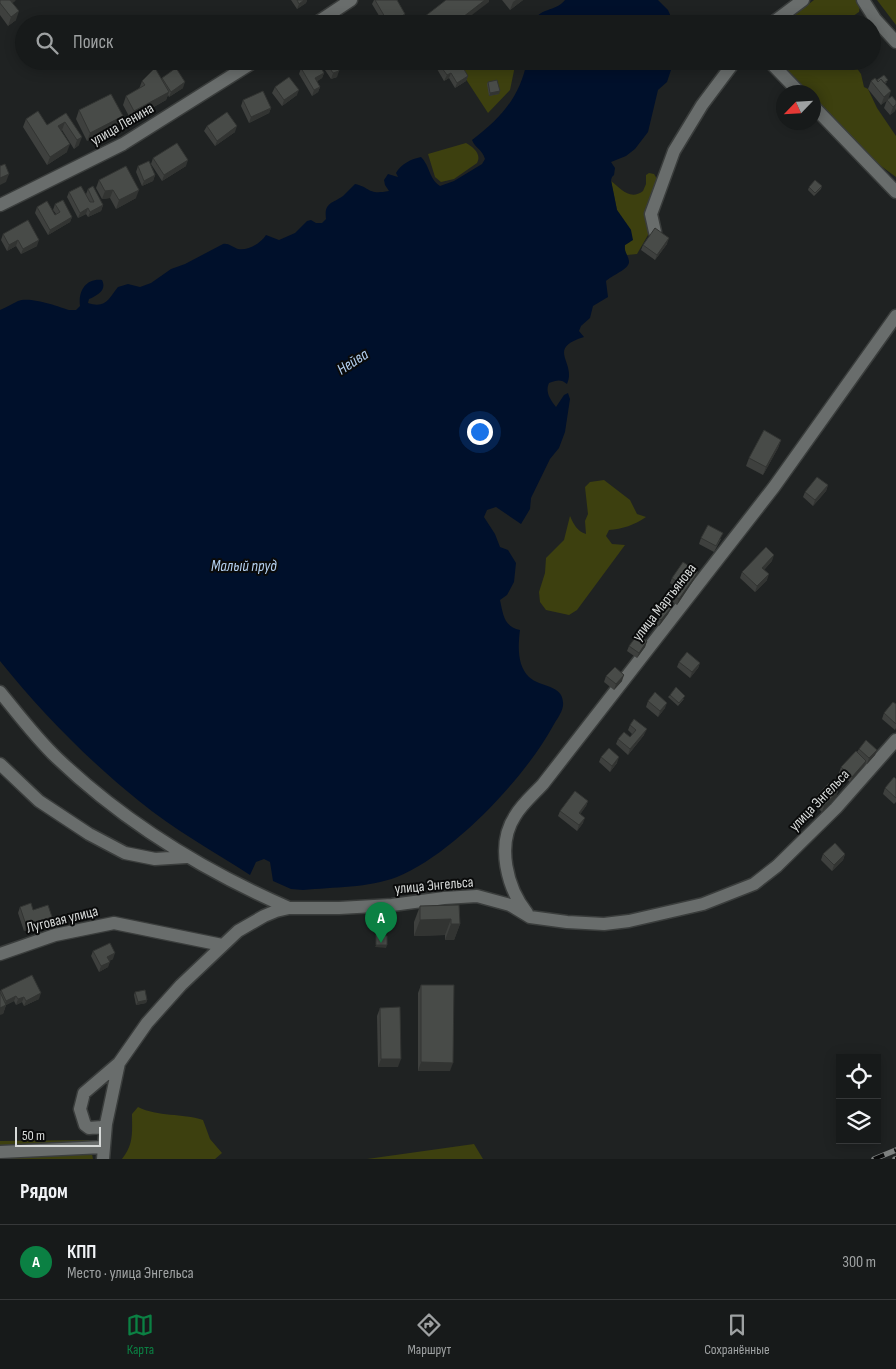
<!DOCTYPE html>
<html lang="ru">
<meta charset="utf-8">
<style>
body{margin:0;font-family:"Sofia Sans Condensed",sans-serif;background:#242727;color:#f1f3f6}
.controls{position:absolute;right:15px;bottom:15px;display:grid;overflow:hidden;border-radius:0px;box-shadow:0 2px 12px #0003}
.controls button{width:45px;height:45px;display:grid;place-items:center;padding:0;border:0;border-bottom:1px solid #363839;background:#171a1a;color:#f1f3f6;font:25px sans-serif}
.compass{position:absolute;left:776px;top:85px;width:45px;height:45px;border-radius:50%;background:#171a1a;box-shadow:0 2px 12px #0003;rotate:245deg}
.scale{position:absolute;left:15px;bottom:12px;width:86px;box-sizing:border-box;padding-left:5px;border:2px solid #d7dad9;border-top:0;font-size:14px;line-height:18px;white-space:nowrap;color:#d7dad9;-webkit-text-stroke:4px #0a0b0b;paint-order:stroke}
.you{position:absolute;left:479px;top:431px;width:18px;height:18px;margin:-12px;border:4px solid #fff;border-radius:50%;background:#1a73e8;box-shadow:0 0 0 8px #1a73e833}
.badge{display:grid;place-items:center;width:32px;height:32px;border-radius:50%;background:#0b8043;color:#fff;font-size:16px;font-weight:700}
.pin{position:absolute;translate:-50% -41px;filter:drop-shadow(0 1px 2px #0008)}
.pin::after{content:'';position:absolute;top:26px;width:18px;height:15px;background:inherit;clip-path:polygon(0 0,100% 0,50% 100%)}
.list{margin:0;padding:0;list-style:none}
h2{display:flex;justify-content:space-between;align-items:center;height:65px;margin:0;padding:0 20px;font-size:21px}
h2 small{font-size:16px;font-weight:400;color:#9ea1a2}
.list li{display:grid;grid-template-columns:32px 1fr auto;gap:15px;align-items:center;box-sizing:border-box;height:75px;padding:0 20px;border-top:1px solid #363839}
.list b{display:block;font-size:19px;white-space:nowrap}
.list p{margin:0;font-size:16px;white-space:nowrap;color:#9ea1a2}
.list em{font-size:16px;font-style:normal;color:#9ea1a2}
.icon{flex:none;width:28px;height:28px;fill:none;stroke:currentColor;stroke-width:2;stroke-linecap:round;stroke-linejoin:round}
.map{position:relative;flex:none;width:896px;height:1159px;overflow:hidden}
.search{position:absolute;background:#171a1a;box-shadow:0 2px 12px #0003;left:15px;right:15px;top:15px;height:55px;display:flex;align-items:center;gap:12px;box-sizing:border-box;padding:0 18px;border-radius:28px;color:#9ea1a2;font-size:19px}
.sheet{height:140px;background:#171a1a}
nav{display:flex;justify-content:space-around;align-items:center;box-sizing:border-box;height:70px;border-top:1px solid #363839;background:#171a1a;font-size:14px;color:#9ea1a2}
nav a{display:grid;justify-items:center;gap:2px}
nav .on{color:#0b8043}
.map>svg:first-child{display:block}
.green{fill:#3d400f}
.water{fill:#00102b}
.lines{fill:none;stroke-linecap:round;stroke-linejoin:round}
.minor-casing{stroke:#3a3d3c;stroke-width:15}
.minor{stroke:#696d6c;stroke-width:12}
.rail-casing{stroke:#7e8180;stroke-width:5.5}
.rail{stroke:#0a0b0b;stroke-width:4;stroke-dasharray:11;stroke-linecap:butt}
.wall{fill:#3e403e}
.shaded-wall{fill:#323432}
.building{fill:#484b48;stroke:#323432}
.labels{text-anchor:middle;stroke-width:4;stroke-linejoin:round;paint-order:stroke}
.street-label{font-size:15px;fill:#d7dad9;stroke:#0a0b0b}
.water-label{font-size:16px;font-style:italic;fill:#b5d1f1;stroke:#0a0b0b}
</style>
<div class="map">
<svg width="896" height="1159" viewBox="0 0 896 1159">
<rect width="100%" height="100%" fill="#1f2222"/>
<!-- green -->
<path class="green" d="M814 0H857L860 6 859 12C856 14 851 18 848 19 835 23 830 5 818 24H782Z
M877 0H896V25Z
M466 61H516L510 90 488 113 458 67Z
M777 61H858L856 67 861 74 864 87 868 89 877 108 896 136V177L870 158 814 99V92H808Z
M466 143C473 147 482 154 477 163L454 179 441 182 435 177 428 154Z
M649 173 654 174 659 182 648 235 637 254 627 255 624 249 625 245 630 242 631 230 617 210 611 181C620 188 630 201 643 191L646 184V175Z
M604 480 630 500 637 514 646 517C635 525 622 529 609 530L606 536 612 544 625 545 577 610 569 615 546 610 540 602 539 592 545 573 546 558 564 540 570 516C574 525 577 531 586 534L585 521 588 514 585 487 590 482Z
M138 1107C158 1117 182 1113 203 1120L210 1139 222 1153 215 1159H122C134 1144 132 1132 132 1114Z
M89 1140 93 1159H0V1141Z
M474 1144 483 1159H367Z"/>
<!-- water -->
<path class="water" d="M565 0H658L668 10 674 24H533C538 7 556 12 565 0Z
M527 61H674L667 82 658 90 648 132 635 149 626 156 611 162 615 168 614 175 612 177 611 180 617 210 631 230 633 240 625 245C624 252 628 255 629 261 630 269 612 275 606 281L608 297 593 306 590 318 581 326 579 331 584 337C545 349 577 362 567 384 561 379 557 380 549 383 545 392 550 399 556 407L564 395 568 393 570 399 565 432 559 448 550 459 531 498 530 509 521 524 496 507 487 510 484 517 495 534 500 547 508 550 516 563 514 582 507 595 500 600C503 614 504 627 520 630 518 646 517 665 529 677 541 688 565 684 563 706 562 713 556 720 553 726 524 779 452 855 397 877 368 888 334 887 303 890L291 889 273 881 270 862 264 859 256 862 250 875C213 851 173 829 139 801 88 760 41 712 0 661V310C7 307 12 304 18 301 29 296 58 306 69 310H76L80 306C78 291 86 278 102 280 107 290 98 295 89 299L88 303C106 309 109 298 118 287L128 284 140 287 151 283 171 269 185 264 223 244C229 243 232 247 238 249 248 251 261 243 266 235L279 240 295 233 307 221 311 220 316 223H322L326 219C324 202 332 204 343 196 347 192 351 188 355 184 372 188 367 195 389 191L385 185 384 180 388 174 398 177 396 173C401 164 411 159 421 157 430 166 429 179 440 186L454 181 482 164 485 159C482 149 475 148 472 140 501 118 520 97 527 61Z"/>
<g class="lines">
<defs>
<path id="minor" d="M863 0 875 19 896 42
M315 24 351 0
M771 24 803 0
M769 61 799 92
M814 107 896 192
M0 205 123 144 255 61
M655 232 651 214 674 151 702 105 735 61
M0 692C18 714 36 738 57 758 125 823 204 871 289 908
M0 764 39 801 89 834 125 853 155 859 186 857
M527 913C507 888 496 845 515 816 522 804 534 794 543 784L774 487 896 316
M0 954 55 935 114 923 222 945
M119 1063 106 1124 102 1127 89 1128 85 1125 80 1109 84 1093 119 1063 147 1023 181 985 238 931 264 916 276 911 289 908H339L392 905 444 898 477 896 510 905 530 917 567 922 604 924 629 921 703 904 754 884 777 866 836 808 896 740
M0 1152 103 1147
M103 1159 106 1124"/>
</defs>
<!-- minor casing -->
<use href="#minor" class="minor-casing"/>
<!-- minor -->
<use href="#minor" class="minor"/>
<defs>
<path id="rail" d="M874 1159 896 1150
M895 1159H896"/>
</defs>
<!-- rail casing -->
<use href="#rail" class="rail-casing"/>
<!-- rail -->
<use href="#rail" class="rail"/>
</g>
<!-- wall -->
<path class="wall" d="M0 0 15 1 12 3 16 20 8 26 0 15Z
M291 0H307L306 3 297 9Z
M374 0H397L403 20 396 24H384L372 4Z
M502 0H523L510 10Z
M207 61H223V63L212 70Z
M319 61H346L338 67 337 77 331 79Z
M439 64 468 76 466 81 455 88 449 78 444 81 437 69Z
M301 68 324 73 322 78 317 81 320 87 318 92 312 96 299 74Z
M162 78 183 88 169 97 168 95 166 100 131 120 123 105 126 96 139 89 142 81 161 79Z
M877 80 887 82 885 84 888 99 896 101V108L895 111 890 115 884 108 887 100 881 105 868 89 871 81Z
M488 82 499 94 489 96 487 84Z
M275 87 297 95 282 106 272 93Z
M243 100 271 108 269 113 249 123 241 106Z
M79 110 123 116 120 124 87 141 76 119Z
M66 113 79 145 74 149 62 130 61 131 67 152 47 165 23 127 26 119 47 125Z
M207 126 235 132 215 146 204 131Z
M153 158 186 166 162 181 151 164Z
M138 166 155 175 153 181 142 186 136 172Z
M99 180 136 198 116 209 110 198 102 199 96 188Z
M822 186 821 189 814 196 808 190 809 187Z
M88 189 103 205 101 211 88 217 86 214 78 218 67 197 69 192 86 194Z
M55 204 72 217 70 222 48 235 35 213 37 207 55 215 56 214 53 210Z
M3 234 37 246 21 254 16 246 7 251 1 240Z
M667 244 655 260 641 250 643 245Z
M781 440 778 448 763 475 746 466 749 458Z
M828 485 826 491 813 506 803 497 805 492Z
M701 538 721 539 714 552 699 544Z
M772 561 764 570 767 580 755 592 740 578 742 572Z
M698 572 695 578 677 605 670 600 672 595 677 588 670 583 672 578Z
M671 608 668 614 659 626 650 619 652 613Z
M647 641 645 647 637 658 627 651 629 646Z
M679 662 700 663 698 668 690 678 677 667Z
M606 676 622 681 614 690 604 682Z
M670 695 684 699 678 706 668 697Z
M648 701 665 708 658 717 646 707Z
M896 704V728L895 730 882 719 884 713Z
M630 725 644 735 628 755 616 744 618 739 630 737 632 734 628 730Z
M859 749 877 750 875 755 867 764 866 763 864 766 850 782 839 773 841 767 857 752Z
M601 757 617 763 610 772 599 762Z
M896 779V802L894 804 883 794 885 788Z
M838 791 836 797 822 812 813 803 815 798Z
M588 801 586 806 580 814 583 823 577 831 558 816 560 811Z
M823 854H845L843 860 832 871 821 860Z
M459 905 460 924 454 940H445V935L414 936V922L420 906Z
M20 907 33 910 50 922 24 931 18 913Z
M93 951 113 959 109 961 108 967 99 972 91 956Z
M421 985 450 1071H418V993Z
M1 990 39 999 24 1006 22 1002 16 1005 14 1001 6 1005 3 1014 0 992Z
M135 992 147 1000 146 1003 136 1005 134 995Z
M380 1008 398 1067H378L377 1016Z"/>
<!-- shaded-wall -->
<path class="shaded-wall" d="M10 0H16L7 8Z
M304 0H307L306 3 297 9 299 4Z
M485 0H489V2L460 24H454Z
M516 0H523L510 10 513 2Z
M19 11 16 20 8 26 11 17Z
M405 14 403 20 396 24H389Z
M218 61H223V63L212 70 214 64Z
M340 61H346L335 69 337 63Z
M414 61H417L410 66 411 63Z
M339 71 337 77 331 79 333 73Z
M324 73 322 78 313 84 315 78Z
M451 73 449 78 444 81 447 75Z
M468 76 466 81 455 88 457 83Z
M185 82 183 88 169 97 171 92Z
M320 87 318 92 312 96 314 90Z
M299 90 297 95 282 106 284 100Z
M500 91 499 94 489 96 490 93Z
M891 91 888 100 881 105 884 97Z
M169 92 166 100 131 120 134 111Z
M896 104 895 111 890 115 893 107Z
M271 108 269 113 249 123 251 117Z
M123 116 120 124 87 141 90 133Z
M65 122 62 130 55 134 58 126Z
M237 126 235 132 215 146 217 141Z
M82 137 79 145 74 149 77 140Z
M70 144 67 152 47 165 50 157Z
M188 160 186 166 162 181 164 175Z
M9 174 6 182 0 185V178Z
M155 175 153 181 142 186 144 181Z
M113 190 110 198 102 199 105 191Z
M139 190 136 198 116 209 119 200Z
M103 205 101 211 88 217 90 212Z
M88 208 86 214 78 218 80 213Z
M72 217 70 222 48 235 50 230Z
M669 238 667 244 655 260 657 255Z
M18 240 16 246 7 251 9 245Z
M39 240 37 246 21 254 23 249Z
M781 440 778 448 763 475 766 467Z
M828 485 826 491 813 506 815 500Z
M774 555 772 561 760 574 762 568Z
M698 572 695 578 677 605 679 599Z
M769 574 767 580 755 592 757 586Z
M671 608 668 614 659 626 661 620Z
M647 641 645 647 637 658 639 653Z
M700 663 698 668 690 678 692 672Z
M624 675 622 681 614 690 616 684Z
M667 703 665 708 658 717 660 711Z
M647 729 644 735 628 755 630 749Z
M877 750 875 755 867 764 869 758Z
M619 757 617 763 610 772 612 766Z
M866 761 864 766 850 782 852 777Z
M838 791 836 797 822 812 824 806Z
M588 801 586 806 577 819 579 813Z
M585 818 583 823 577 831 579 825Z
M845 854 843 860 832 871 834 865Z
M52 917 50 922 24 931 26 925Z
M451 919 445 935 414 936 420 920Z
M451 924H460L454 940H445Z
M376 945H387L386 948 375 947Z
M115 953 113 959 105 963 107 957Z
M110 962 108 967 99 972 101 966Z
M41 993 39 999 24 1006 26 1001Z
M16 996 14 1001 4 1006 6 1001Z
M24 997 22 1002 16 1005 18 999Z
M147 1000 146 1003 136 1005 138 1002Z
M6 1005 3 1014 0 1015V1008Z
M381 1059H401L398 1067H378Z
M421 1062 453 1063 450 1071H418Z"/>
<!-- building -->
<path class="building" d="M0 0H10L19 11 11 17 0 3Z
M297 0H304L299 4Z
M375 0H397L405 14 389 24Z
M446 0H485L454 24H415Z
M212 61H218L214 64Z
M312 61H317L324 73 315 78 320 87 314 90 301 68Z
M325 61H340L337 63 339 71 333 73Z
M443 61H459L468 76 457 83 451 73 447 75 439 64Z
M155 68 169 92 134 111 126 96 145 85 142 81Z
M176 68 185 82 171 92 162 78Z
M884 75 888 80 884 83 881 79 878 82 877 80Z
M289 77 299 90 284 100 275 87Z
M875 78 878 82 881 79 891 91 884 97 871 81Z
M497 80 500 91 490 93 488 82Z
M263 91 271 108 251 117 243 100Z
M111 94 123 116 90 133 79 110Z
M892 96 896 101V104L893 107 887 100Z
M38 111 47 125 66 113 82 137 77 140 65 122 58 126 70 144 50 157 26 119Z
M227 112 237 126 217 141 207 126Z
M177 143 188 160 164 175 153 158Z
M149 161 155 175 144 181 138 166Z
M5 164 9 174 0 178V166Z
M126 166 139 190 119 200 113 190 105 191 99 180Z
M815 180 822 186 815 193 809 187Z
M81 186 90 202H94L88 189 93 186 103 205 90 212 88 208 80 213 69 192Z
M63 200 72 217 50 230 37 207 47 201 55 215 60 212 55 204Z
M28 220 39 240 23 249 18 240 9 245 3 234Z
M655 228 669 238 657 255 643 245Z
M764 430 781 440 766 467 749 458Z
M817 477 828 485 815 500 805 492Z
M708 525 723 533 716 546 701 538Z
M766 547 774 555 762 568 769 574 757 586 742 572Z
M683 562 698 572 679 599 672 595 680 584 672 578Z
M662 601 671 608 661 620 652 613Z
M638 634 647 641 639 653 629 646Z
M687 652 700 663 692 672 679 662Z
M615 667 624 675 616 684 606 676Z
M676 687 685 696 679 703 670 695Z
M655 692 667 703 660 711 648 701Z
M893 702 896 704V724L884 713Z
M634 719 647 729 630 749 618 739 624 732 630 737 636 730 630 725Z
M866 740 877 750 869 758 859 749Z
M609 748 619 757 612 766 601 757Z
M856 751 866 761 852 777 841 767Z
M894 777 896 779V798L885 788Z
M829 783 838 791 824 806 815 798Z
M575 791 588 801 579 813 585 818 579 825 560 811Z
M835 843 845 854 834 865 823 854Z
M31 903 33 910 48 905 52 917 26 925 20 907Z
M459 905 460 924H451V919L420 920V906Z
M376 935 387 936V945H376Z
M110 943 115 953 107 957 110 962 101 966 93 951Z
M32 975 41 993 26 1001 24 997 18 999 16 996 6 1001 1 990Z
M421 985H454L453 1063 421 1062Z
M145 990 147 1000 138 1002 135 992Z
M0 992 6 1005 0 1008Z
M400 1007 401 1059H381L380 1008Z"/>
<g class="labels">
<!-- street labels -->
<g class="street-label">
<text transform="translate(122 124) rotate(-30)" y="5">улица Ленина</text>
<text transform="translate(664 602) rotate(-52)" y="5">улица Мартьянова</text>
<text transform="translate(819 800) rotate(-46)" y="5">улица Энгельса</text>
<text transform="translate(434 885) rotate(-5)" y="5">улица Энгельса</text>
<text transform="translate(62 919) rotate(-14)" y="5">Луговая улица</text>
</g>
<!-- water labels -->
<g class="water-label">
<text transform="translate(352 361) rotate(-33)" y="6">Нейва</text>
<text x="244" y="571">Малый пруд</text>
</g>
</g>
</svg>
<div class="controls">
<button><svg class="icon" aria-label="locate" viewBox="0 0 24 24"><circle cx="12" cy="12" r="6"/><path d="M12 2v4M12 18v4M2 12h4M18 12h4"/></svg></button>
<button><svg class="icon" aria-label="layers" viewBox="0 0 24 24"><path d="M12 4l9 5-9 5-9-5zM3 14l9 5 9-5"/></svg></button>
</div>
<svg class="compass" viewBox="-18 -18 36 36"><path d="M0-13l5 13h-10z" fill="#e53935"/><path d="M0 13l5-13h-10z" fill="#9ea1a2"/></svg>
<div class="scale">50 m</div>
<div class="you"></div>
<div class="pin badge" style="left:381px;top:943px">A</div>
<div class="search"><svg class="icon" aria-label="search" viewBox="0 0 24 24"><circle cx="10" cy="10" r="6"/><path d="M15 15l6 6"/></svg>Поиск</div>
</div>
<section class="sheet">
<h2>Рядом<small></small></h2>
<ul class="list">
<li><span class="badge">A</span><div><b>КПП</b><p>Место · улица Энгельса</p></div><em>300 m</em></li>
</ul>
</section>
<nav>
<a class="on"><svg class="icon" aria-label="map" viewBox="0 0 24 24"><path d="M3 6l6-2 6 2 6-2v14l-6 2-6-2-6 2zM9 4v14M15 6v14"/></svg>Карта</a>
<a><svg class="icon" aria-label="directions" viewBox="0 0 24 24"><path d="M12 3l9 9-9 9-9-9zM9 14v-3h6M13 9l2 2-2 2"/></svg>Маршрут</a>
<a><svg class="icon" aria-label="saved" viewBox="0 0 24 24"><path d="M7 4h10v16l-5-4-5 4z"/></svg>Сохранённые</a>
</nav>
